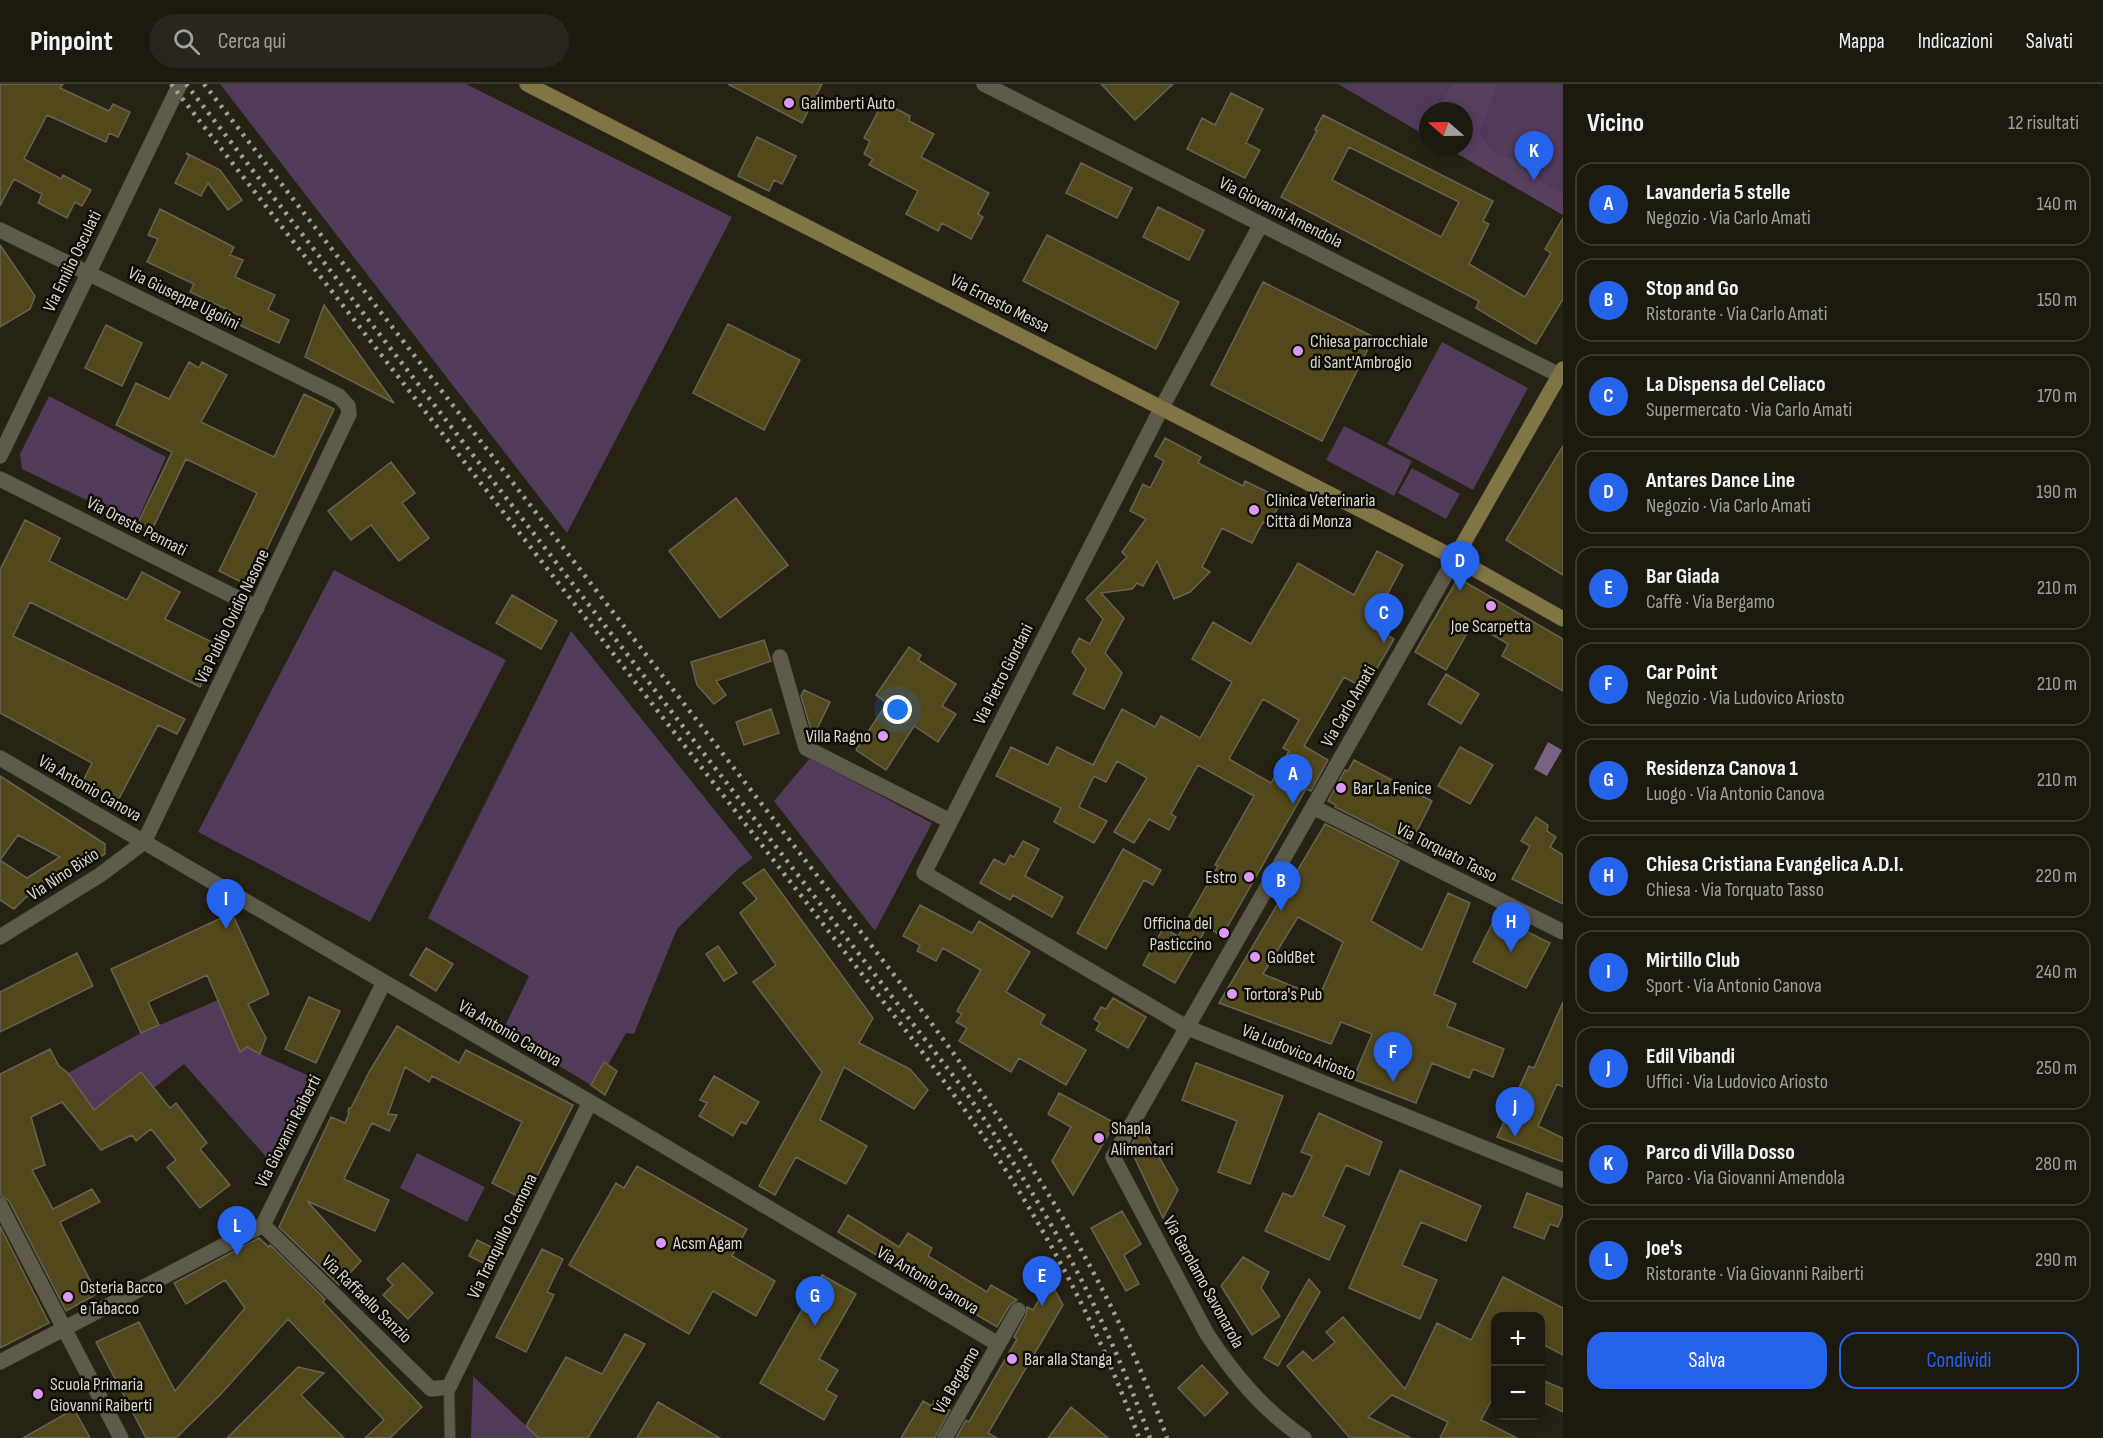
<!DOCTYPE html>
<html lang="it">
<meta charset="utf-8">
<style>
body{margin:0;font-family:"Sofia Sans Condensed",sans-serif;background:#29271d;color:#f1f3f6}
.controls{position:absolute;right:18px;bottom:18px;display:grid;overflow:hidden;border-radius:12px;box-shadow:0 3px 15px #0003}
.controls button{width:54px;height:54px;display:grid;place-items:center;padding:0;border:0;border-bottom:2px solid #3a382f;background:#1c1a0f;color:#f1f3f6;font:30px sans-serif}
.compass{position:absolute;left:1419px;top:18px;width:54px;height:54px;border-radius:50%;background:#1c1a0f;box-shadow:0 3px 15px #0003;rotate:290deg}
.you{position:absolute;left:898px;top:626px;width:21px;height:21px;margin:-15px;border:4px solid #fff;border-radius:50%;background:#1a73e8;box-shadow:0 0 0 9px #1a73e833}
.badge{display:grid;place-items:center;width:39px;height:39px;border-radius:50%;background:#2563eb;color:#fff;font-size:20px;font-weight:700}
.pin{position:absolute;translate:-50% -50px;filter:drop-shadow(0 2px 3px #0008)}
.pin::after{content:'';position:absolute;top:32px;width:21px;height:18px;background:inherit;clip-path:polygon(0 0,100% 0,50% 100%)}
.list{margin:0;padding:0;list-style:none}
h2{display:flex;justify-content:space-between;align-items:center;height:78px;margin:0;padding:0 24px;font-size:26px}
h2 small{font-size:20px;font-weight:400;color:#a0a19e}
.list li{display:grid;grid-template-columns:39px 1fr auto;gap:18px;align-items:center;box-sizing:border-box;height:84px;margin:0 12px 12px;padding:0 12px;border:2px solid #3a382f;border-radius:18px}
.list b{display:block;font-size:22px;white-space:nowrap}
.list p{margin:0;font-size:20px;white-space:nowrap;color:#a0a19e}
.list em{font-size:20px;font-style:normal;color:#a0a19e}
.actions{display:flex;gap:12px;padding:18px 24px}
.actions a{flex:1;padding:14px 0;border:2px solid #2563eb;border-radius:18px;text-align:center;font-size:21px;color:#2563eb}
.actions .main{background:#2563eb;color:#fff}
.icon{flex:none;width:33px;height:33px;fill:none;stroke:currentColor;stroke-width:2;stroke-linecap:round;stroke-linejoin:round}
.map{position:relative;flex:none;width:1563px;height:1354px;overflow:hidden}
header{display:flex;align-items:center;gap:36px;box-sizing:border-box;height:84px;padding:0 30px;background:#1c1a0f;border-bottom:2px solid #3a382f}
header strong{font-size:28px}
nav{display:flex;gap:33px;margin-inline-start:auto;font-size:21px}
.search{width:420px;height:54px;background:#29271d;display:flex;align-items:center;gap:15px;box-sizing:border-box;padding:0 21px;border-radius:33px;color:#a0a19e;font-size:22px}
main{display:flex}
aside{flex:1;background:#1c1a0f}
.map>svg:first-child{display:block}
.green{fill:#523a5a}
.forest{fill:#594061}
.water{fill:#7b6184}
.building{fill:#53481c;stroke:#686453;stroke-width:1.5;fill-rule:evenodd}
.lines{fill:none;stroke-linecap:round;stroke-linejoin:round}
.lane-casing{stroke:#3f3c32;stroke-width:12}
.street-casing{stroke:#3f3c32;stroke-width:16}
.secondary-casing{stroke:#3f3c32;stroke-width:16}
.lane{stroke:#5f5b4a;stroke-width:10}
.street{stroke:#5f5b4a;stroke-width:15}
.secondary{stroke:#817546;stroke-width:15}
.rail{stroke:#a29f95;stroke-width:4.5;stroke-dasharray:3 6;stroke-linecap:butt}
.poi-dot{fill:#dc99f4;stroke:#0e0c06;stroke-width:2}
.labels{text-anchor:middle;stroke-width:5;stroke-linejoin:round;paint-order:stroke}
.poi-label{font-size:18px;fill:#d9d6cd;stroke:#0e0c06;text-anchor:start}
.street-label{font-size:18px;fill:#d9d6cd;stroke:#0e0c06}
</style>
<header>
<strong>Pinpoint</strong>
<div class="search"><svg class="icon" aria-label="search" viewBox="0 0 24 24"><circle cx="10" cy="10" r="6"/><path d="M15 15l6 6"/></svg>Cerca qui</div>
<nav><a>Mappa</a><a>Indicazioni</a><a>Salvati</a></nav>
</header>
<main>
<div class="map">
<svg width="1563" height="1354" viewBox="0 0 1563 1354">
<rect width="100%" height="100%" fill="#262214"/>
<!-- green -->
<path class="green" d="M220 0H466L732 133 567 449Z
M1338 0H1563V131L1446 63H1464V27H1428V53Z
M1442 258 1528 304 1473 406 1387 360Z
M49 312 166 373 136 440 22 385 20 370Z
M1344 342 1412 377 1394 412 1326 376Z
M1412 384 1460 410 1446 435 1398 409Z
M334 486 506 576 370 838 198 748Z
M571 547 753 774 738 785 677 845 634 950 626 949 608 981 603 978 591 1001 502 948 529 892 428 834Z
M810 674 932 739 875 847 774 717Z
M218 916 240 967 250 962 254 967 318 996 275 1083 184 980 154 1004 141 988 105 1017 132 1051 117 1058 68 989 141 949Z
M417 1069 485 1103 467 1138 400 1104Z
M473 1292 539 1354H471Z"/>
<!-- forest -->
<path class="forest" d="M1452 0H1498L1479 48 1493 68 1517 78 1541 98 1563 109V131L1446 63H1464V27H1437Z"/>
<!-- water -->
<path class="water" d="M1548 658 1562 666 1547 692 1534 685Z"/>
<!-- building -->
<path class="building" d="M0 0H63L60 4 109 27 113 20 130 28 118 53 109 49 106 58 47 31 24 75 61 95 63 91 91 106 82 122 75 118 67 134 38 119 42 110 14 95 0 122Z
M728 0H822L802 39Z
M1101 0H1173L1135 36Z
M1231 9 1263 25 1246 59 1260 66 1245 94 1187 65 1202 34 1215 41Z
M883 18 910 32 909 37 934 50 921 73 989 109 978 130 983 133 971 155 942 139 938 147 906 130 918 107 869 81 873 75 864 70 870 57 864 54Z
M1323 31 1493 117 1483 137 1489 140 1469 180 1525 213 1551 169 1545 165 1563 134V215L1536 260 1476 224 1479 217 1281 113 1317 47 1315 46ZM1349 63 1459 118 1441 153 1332 96Z
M757 53 796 72 782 100 774 96 769 107 738 92Z
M186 69 220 86 242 116 228 126 208 99 201 112 175 99 189 72Z
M1081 79 1132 104 1117 134 1066 109Z
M1158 123 1204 146 1189 176 1143 153Z
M160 125 234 163 230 171 243 176 235 193 275 211 268 226 289 236 279 259 239 241 243 233 190 208 194 200 147 178 158 155 148 151Z
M1047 151 1179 218 1156 265 1023 197Z
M0 161 35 212 30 225 0 243Z
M1263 198 1374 253 1322 357 1211 301Z
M324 221 394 319 305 273Z
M728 240 800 276 764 346 693 309Z
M106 241 142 259 122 302 85 284Z
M189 278 199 284 202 278 227 291 201 338 274 373 304 310 334 325 249 502 219 487 257 409 186 375 150 450 136 443 172 368 116 341 136 299 169 315Z
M1165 354 1201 373 1198 379 1243 402 1245 397 1282 415 1269 441 1263 438 1252 459 1222 444 1202 483 1210 488 1190 508 1174 515 1157 477 1143 502 1137 499 1132 505 1101 509 1124 534 1105 569 1122 589 1104 625 1073 610 1086 585 1072 568 1079 554 1090 560 1103 535 1086 515 1127 473 1122 468 1146 435 1130 427 1143 400 1150 404 1164 377 1155 372Z
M1563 362V491L1506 456Z
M391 378 415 409 402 419 429 454 399 477 371 441 351 456 328 427Z
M736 414 788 481 720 534 669 467Z
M25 436 60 454 49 477 127 516 142 488 180 508 165 535 220 562 200 603 30 518 13 552 185 635 177 650 158 641 115 722 80 703 92 679 0 629V486Z
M1377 467 1403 481 1379 526 1384 529 1375 544 1394 555 1365 605 1344 593 1304 662 1328 676 1311 707 1306 705 1222 852 1207 843 1175 899 1143 881 1163 844 1178 852 1218 782 1215 781 1254 712 1198 681 1171 730 1176 733 1169 746 1149 735 1134 759 1114 748 1147 694 1117 677 1106 698 1094 692 1079 723 1107 737 1094 759 1054 738 1061 724 996 692 1011 663 1048 681 1057 663 1093 681 1122 625 1155 643 1161 632 1200 654 1232 598 1192 575 1213 538 1251 560 1298 479 1354 511ZM1263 615 1299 636 1283 664 1289 667 1271 699 1229 675Z
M1458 494 1563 555V607L1502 572 1508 560 1473 539 1446 586 1415 568Z
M512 511 557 537 541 565 496 539Z
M764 556 771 577 716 597 726 611 714 620 697 601 691 578Z
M909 563 921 571 918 576 956 600 942 622 956 630 938 658 914 642 886 686 856 666 887 619 876 611Z
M1446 590 1479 610 1461 640 1428 620Z
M804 606 830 618 813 653 801 612Z
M771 625 779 649 744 661 736 638Z
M1460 663 1493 681 1470 720 1438 702Z
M1354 676 1432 717 1411 759 1409 757 1407 759 1335 723 1336 721 1328 717 1345 686 1348 687Z
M0 692 105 760V770L25 814 14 825 0 816ZM18 751 60 773 27 794 0 776Z
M1536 733 1548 741 1547 747 1556 753 1550 763 1563 771V820L1512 795 1530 762 1521 757Z
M1325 740 1399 777 1371 837 1422 866 1448 809 1470 819 1434 910 1456 920 1447 942 1504 965 1493 993 1473 985 1469 994 1432 979 1416 1019 1353 995 1372 950 1341 938 1331 960 1219 919ZM1298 833 1343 858 1319 913 1263 890Z
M1023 757 1039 765 1025 792 1063 813 1052 833 1013 811 1010 816 980 799 994 775 1005 781 1010 771 1014 773Z
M1123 765 1161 786 1153 801 1144 796 1106 865 1077 849Z
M764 785 873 934 859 959 910 985 928 1006 914 1025 844 983 820 1036 867 1062 846 1100 796 1073 775 1111 759 1102 822 988 753 898 776 881 740 829 757 815 743 799Z
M920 821 972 849 979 837 1030 868 1006 908 1045 931 1040 940 1086 966 1066 1001 1019 974 1011 988 959 957 967 944 956 938 962 930 957 927 981 886 943 864 936 877 917 867 920 861 903 852Z
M232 829 269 910 248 920 266 954 260 970 247 963 240 968 207 891 148 918 159 941 141 949 111 885Z
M1496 832 1550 859 1526 904 1473 878Z
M718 862 737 889 724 897 706 870Z
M426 864 453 880 436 907 410 891Z
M77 869 93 902 0 948V908Z
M309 913 340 927 316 979 285 965Z
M1113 914 1146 933 1128 964 1096 946 1100 939 1094 935 1101 923 1106 925Z
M1563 918V1003L1557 1000 1538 1042 1563 1054V1078L1497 1053 1529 982 1534 984Z
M397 942 459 979 466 966 573 1021 525 1116 492 1099 522 1038 432 992 429 998 405 983 388 1030 397 1031 389 1047 372 1039 344 1095 389 1116 375 1147 307 1117 361 1177 339 1201 279 1143 331 1033 345 1039 349 1029 348 1028 349 1024H351L369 988Z
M50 965 59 982 68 989 94 1026 141 988 170 1024 176 1019 207 1059 200 1065 230 1101 200 1124 167 1083 176 1076 151 1045 136 1057 132 1051 101 1066 62 1018 31 1033 45 1081 32 1086 53 1125 92 1105 100 1118 60 1138 97 1210 66 1227 9 1117 0 1111V990Z
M604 978 617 987 605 1011 591 1001Z
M1196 979 1283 1012 1250 1100 1218 1088 1237 1037 1182 1016Z
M714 992 759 1018 746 1040 741 1038 733 1052 699 1032 707 1019 700 1016Z
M1059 1009 1115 1039 1073 1111 1052 1077 1071 1043 1048 1030Z
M1319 1029 1382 1058 1369 1091 1346 1081 1323 1132 1345 1142 1329 1176 1265 1147 1283 1109 1293 1113 1312 1072 1301 1068Z
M1143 1045 1178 1106 1163 1134 1130 1064 1137 1051Z
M637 1082 747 1145 732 1172 775 1197 756 1232 713 1207 689 1250 569 1181 616 1099 624 1104Z
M1400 1086 1481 1122 1466 1157 1421 1138 1402 1181 1437 1196 1420 1235 1349 1204Z
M1527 1109 1563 1123V1130L1558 1143 1550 1140 1544 1155 1514 1143Z
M1122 1127 1141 1160 1124 1171 1139 1200 1126 1207 1091 1144Z
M848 1131 899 1163 908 1149 932 1164 928 1172 987 1208 991 1201 1017 1216 1010 1221 997 1243 838 1148Z
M0 1142 49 1239 0 1264Z
M259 1154 269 1163 270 1161 325 1215 323 1218 422 1323 390 1354H365L384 1336 288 1235 220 1311 176 1354H146L96 1258 139 1238 175 1307 245 1224 225 1196 186 1220 174 1199Z
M477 1156 495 1165 487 1181 469 1172Z
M542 1165 563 1175 547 1208 554 1211 526 1268 496 1253Z
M1243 1173 1269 1188 1261 1204 1280 1232 1252 1251 1221 1202Z
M403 1179 433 1209 408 1235 383 1211 393 1201 387 1195Z
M822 1191 856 1210 819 1275 838 1286 826 1306 837 1312 824 1336 760 1299Z
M1503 1193 1563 1224V1271L1540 1259V1233H1496V1308L1481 1336 1517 1354H1440L1448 1338 1392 1311 1368 1333 1411 1354H1350L1287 1282 1303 1267 1313 1277 1335 1258 1326 1248 1343 1233 1405 1305 1437 1239 1471 1256Z
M1309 1195 1320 1208 1278 1282 1264 1274Z
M1050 1197 1063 1221 988 1349 997 1354H956L966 1336 969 1338 1017 1255 1014 1253 1026 1231 1027 1223 1033 1226Z
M625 1250 645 1260 588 1354H539L526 1342 566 1273 602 1290Z
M1202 1281 1228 1309 1205 1332 1178 1304Z
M298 1283 324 1289 301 1311 344 1354H227Z
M1540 1295 1563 1305V1328L1540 1317Z
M923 1317 932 1322 934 1317 950 1326 935 1354H901Z
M658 1318 720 1354H637Z
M1071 1323 1108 1354H1048Z
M74 1325 90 1354H23Z"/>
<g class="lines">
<defs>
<path id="lane" d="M449 1303 450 1354"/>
<path id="street" d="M984 0 1559 291
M1261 140 1162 323 924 789 1186 943 1563 1096
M0 146 339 312 348 322 349 330 144 758 100 791 0 853
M0 372 180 0
M0 395 257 524
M780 573 806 664 950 737
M0 674 590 1018 998 1260
M1313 723 1563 848
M0 1121 121 1354
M263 1141 431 1305 449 1303 590 1018
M0 1278 263 1141 384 898
M945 1354 1018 1226
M1304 1354C1263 1326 1234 1291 1207 1250L1113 1073 1455 474"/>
<path id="secondary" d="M527 0 1455 474 1563 535
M1455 474 1563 285"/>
</defs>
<!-- lane casing -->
<use href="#lane" class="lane-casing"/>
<!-- street casing -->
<use href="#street" class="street-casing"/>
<!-- secondary casing -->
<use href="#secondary" class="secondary-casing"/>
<!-- lane -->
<use href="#lane" class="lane"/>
<!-- street -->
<use href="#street" class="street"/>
<!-- secondary -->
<use href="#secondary" class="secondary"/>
<!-- rail -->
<path class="rail" d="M171 0 910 952C937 987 963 1023 988 1059 1049 1150 1102 1251 1139 1354
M186 0 965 1007C996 1052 1027 1098 1054 1146 1092 1211 1124 1283 1150 1354
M204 0 929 936C1027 1068 1112 1199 1167 1354"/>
</g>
<!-- markers -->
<g class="poi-dot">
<circle cx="789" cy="19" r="6"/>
<circle cx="1298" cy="267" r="6"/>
<circle cx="1254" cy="426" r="6"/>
<circle cx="1491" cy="522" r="6"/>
<circle cx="883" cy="652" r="6"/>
<circle cx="1341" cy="704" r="6"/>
<circle cx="1249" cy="793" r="6"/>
<circle cx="1224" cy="849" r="6"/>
<circle cx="1255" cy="873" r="6"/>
<circle cx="1232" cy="910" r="6"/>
<circle cx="1099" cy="1054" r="6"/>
<circle cx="661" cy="1159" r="6"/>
<circle cx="68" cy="1213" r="6"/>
<circle cx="1012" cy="1275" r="6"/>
<circle cx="38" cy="1310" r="6"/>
</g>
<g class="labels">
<!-- poi labels -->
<g class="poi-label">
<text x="801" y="25">Galimberti Auto</text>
<text x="1310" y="263">Chiesa parrocchiale<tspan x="1310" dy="21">di Sant'Ambrogio</tspan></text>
<text x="1266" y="422">Clinica Veterinaria<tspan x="1266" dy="21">Città di Monza</tspan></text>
<text x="1491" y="548" text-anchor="middle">Joe Scarpetta</text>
<text x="871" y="658" text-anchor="end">Villa Ragno</text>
<text x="1353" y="710">Bar La Fenice</text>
<text x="1237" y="799" text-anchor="end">Estro</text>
<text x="1212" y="845" text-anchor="end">Officina del<tspan x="1212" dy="21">Pasticcino</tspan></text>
<text x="1267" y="879">GoldBet</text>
<text x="1244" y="916">Tortora's Pub</text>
<text x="1111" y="1050">Shapla<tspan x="1111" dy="21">Alimentari</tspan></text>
<text x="673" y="1165">Acsm Agam</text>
<text x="80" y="1209">Osteria Bacco<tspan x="80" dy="21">e Tabacco</tspan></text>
<text x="1024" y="1281">Bar alla Stanga</text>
<text x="50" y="1306">Scuola Primaria<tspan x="50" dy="21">Giovanni Raiberti</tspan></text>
</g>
<!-- street labels -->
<g class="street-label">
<text transform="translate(1281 128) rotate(27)" y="6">Via Giovanni Amendola</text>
<text transform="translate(72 177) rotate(-64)" y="6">Via Emilio Osculati</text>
<text transform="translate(184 214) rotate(26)" y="6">Via Giuseppe Ugolini</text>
<text transform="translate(1000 219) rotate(27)" y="6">Via Ernesto Messa</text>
<text transform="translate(137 442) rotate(27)" y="6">Via Oreste Pennati</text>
<text transform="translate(232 532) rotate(-64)" y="6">Via Publio Ovidio Nasone</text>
<text transform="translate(1003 590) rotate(-63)" y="6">Via Pietro Giordani</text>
<text transform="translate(1348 622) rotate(-60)" y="6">Via Carlo Amati</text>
<text transform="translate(90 704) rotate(30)" y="6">Via Antonio Canova</text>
<text transform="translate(1447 768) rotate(27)" y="6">Via Torquato Tasso</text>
<text transform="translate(63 790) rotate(-33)" y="6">Via Nino Bixio</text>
<text transform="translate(510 949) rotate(30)" y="6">Via Antonio Canova</text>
<text transform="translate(1299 968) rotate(22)" y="6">Via Ludovico Ariosto</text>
<text transform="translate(288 1047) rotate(-63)" y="6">Via Giovanni Raiberti</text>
<text transform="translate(502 1152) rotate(-64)" y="6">Via Tranquillo Cremona</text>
<text transform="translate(928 1196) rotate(31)" y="6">Via Antonio Canova</text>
<text transform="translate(1204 1198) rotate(61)" y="6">Via Gerolamo Savonarola</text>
<text transform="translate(367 1215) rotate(44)" y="6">Via Raffaello Sanzio</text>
<text transform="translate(956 1296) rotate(-60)" y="6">Via Bergamo</text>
</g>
</g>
</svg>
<div class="controls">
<button>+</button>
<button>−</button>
</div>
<svg class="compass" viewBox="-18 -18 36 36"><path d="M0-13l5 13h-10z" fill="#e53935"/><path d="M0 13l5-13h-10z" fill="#a0a19e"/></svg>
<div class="you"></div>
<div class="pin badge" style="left:1293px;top:720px">A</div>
<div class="pin badge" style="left:1281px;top:827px">B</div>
<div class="pin badge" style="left:1384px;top:559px">C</div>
<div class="pin badge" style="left:1460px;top:507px">D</div>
<div class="pin badge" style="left:1042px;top:1222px">E</div>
<div class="pin badge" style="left:1393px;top:998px">F</div>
<div class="pin badge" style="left:815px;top:1242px">G</div>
<div class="pin badge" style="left:1511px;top:868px">H</div>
<div class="pin badge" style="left:226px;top:845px">I</div>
<div class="pin badge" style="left:1515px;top:1053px">J</div>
<div class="pin badge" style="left:1534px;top:97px">K</div>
<div class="pin badge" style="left:237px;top:1172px">L</div>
</div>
<aside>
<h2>Vicino<small>12 risultati</small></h2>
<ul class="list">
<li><span class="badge">A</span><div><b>Lavanderia 5 stelle</b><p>Negozio · Via Carlo Amati</p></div><em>140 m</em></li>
<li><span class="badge">B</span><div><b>Stop and Go</b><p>Ristorante · Via Carlo Amati</p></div><em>150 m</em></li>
<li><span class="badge">C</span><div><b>La Dispensa del Celiaco</b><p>Supermercato · Via Carlo Amati</p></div><em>170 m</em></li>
<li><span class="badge">D</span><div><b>Antares Dance Line</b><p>Negozio · Via Carlo Amati</p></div><em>190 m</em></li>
<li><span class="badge">E</span><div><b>Bar Giada</b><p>Caffè · Via Bergamo</p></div><em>210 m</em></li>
<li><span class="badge">F</span><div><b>Car Point</b><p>Negozio · Via Ludovico Ariosto</p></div><em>210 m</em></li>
<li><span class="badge">G</span><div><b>Residenza Canova 1</b><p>Luogo · Via Antonio Canova</p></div><em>210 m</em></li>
<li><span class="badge">H</span><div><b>Chiesa Cristiana Evangelica A.D.I.</b><p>Chiesa · Via Torquato Tasso</p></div><em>220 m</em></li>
<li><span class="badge">I</span><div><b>Mirtillo Club</b><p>Sport · Via Antonio Canova</p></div><em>240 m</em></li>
<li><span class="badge">J</span><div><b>Edil Vibandi</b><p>Uffici · Via Ludovico Ariosto</p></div><em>250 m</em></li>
<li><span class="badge">K</span><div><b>Parco di Villa Dosso</b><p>Parco · Via Giovanni Amendola</p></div><em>280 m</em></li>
<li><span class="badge">L</span><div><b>Joe's</b><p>Ristorante · Via Giovanni Raiberti</p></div><em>290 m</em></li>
</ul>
<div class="actions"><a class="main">Salva</a><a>Condividi</a></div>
</aside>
</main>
